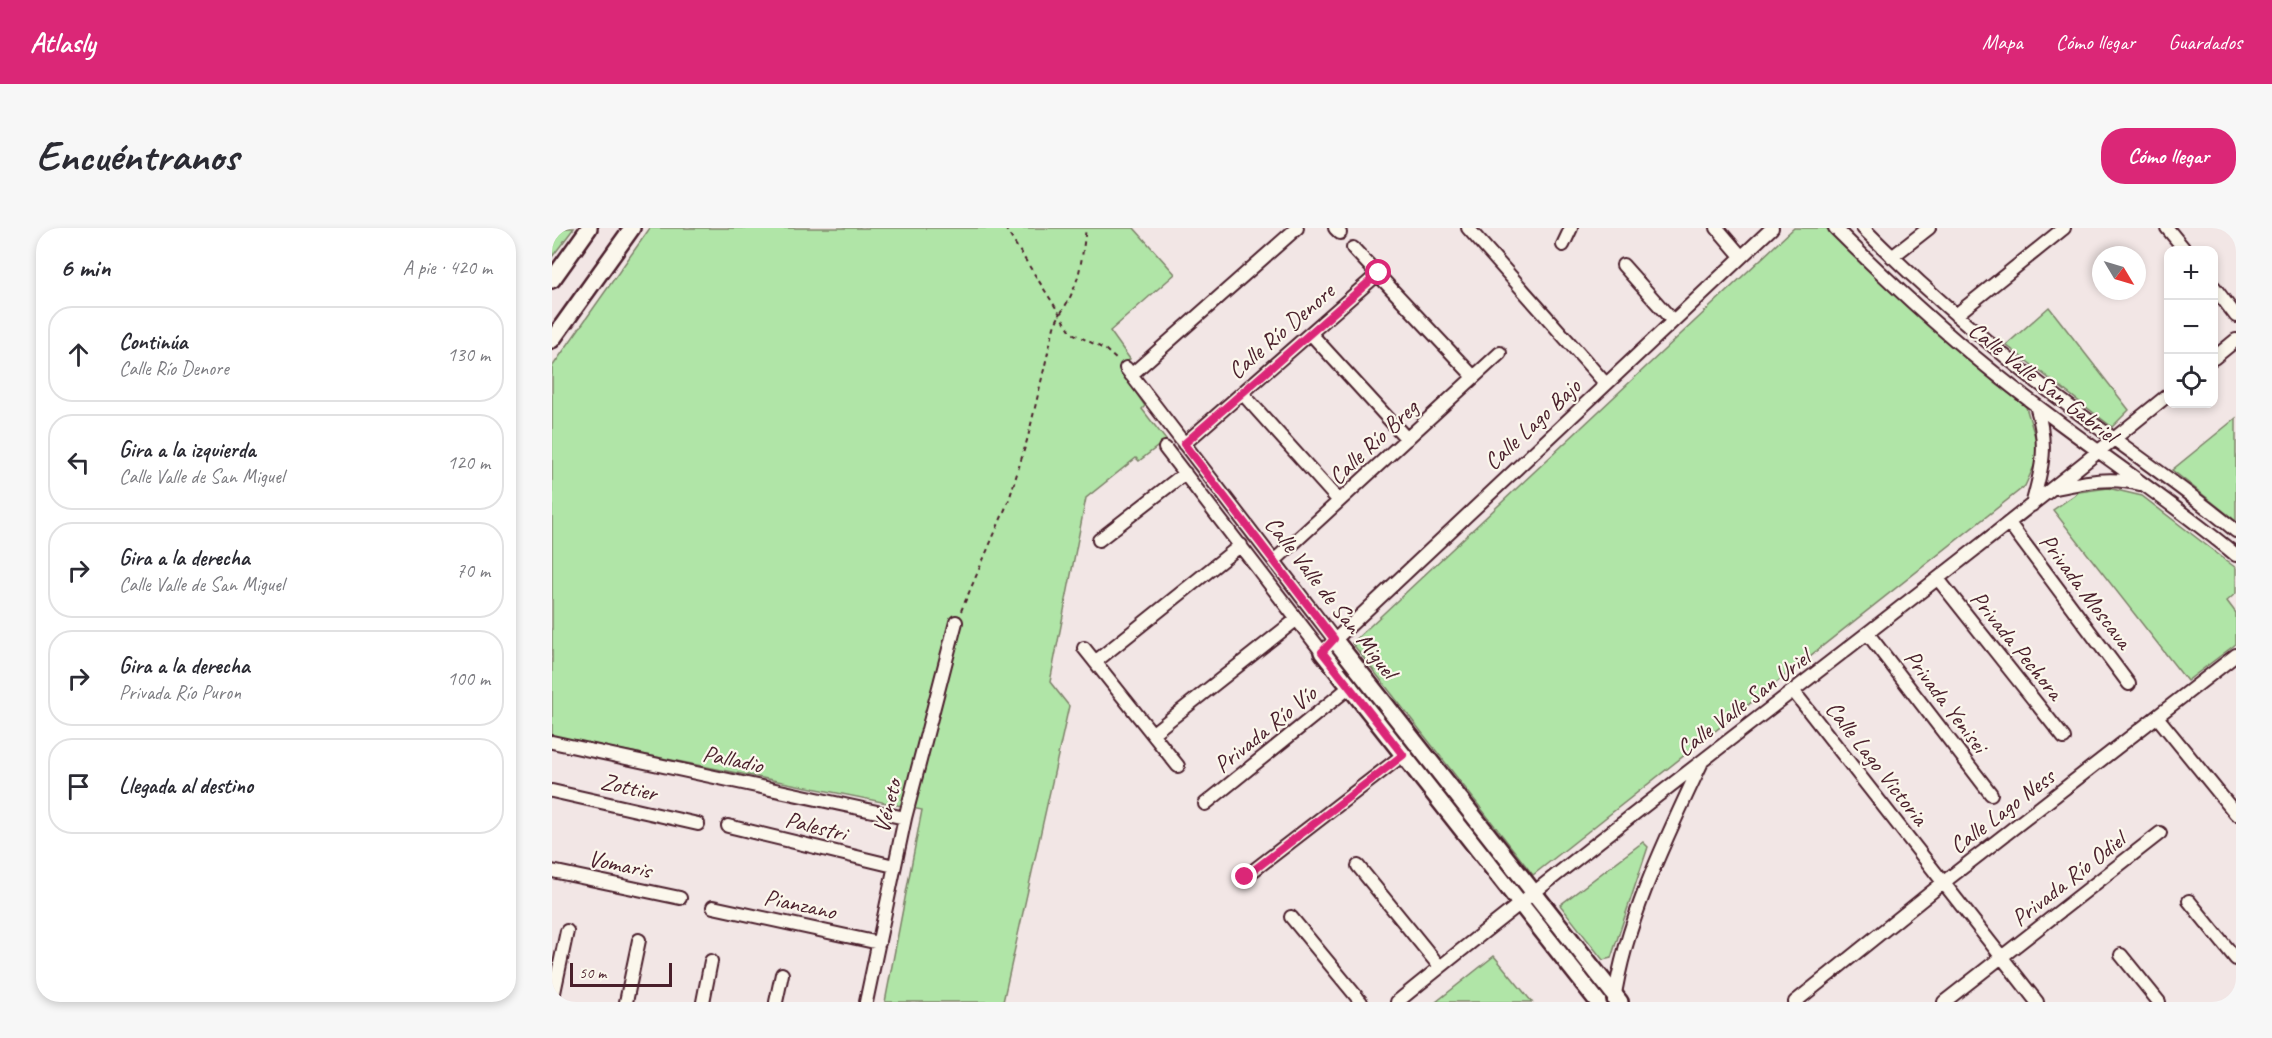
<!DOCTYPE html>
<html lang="es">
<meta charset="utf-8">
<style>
body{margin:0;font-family:Caveat,sans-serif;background:#f7f7f7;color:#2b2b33}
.controls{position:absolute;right:18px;top:18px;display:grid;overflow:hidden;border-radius:12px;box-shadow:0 3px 9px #0003}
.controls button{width:54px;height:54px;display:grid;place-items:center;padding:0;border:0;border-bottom:2px solid #e1e1e2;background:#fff;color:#2b2b33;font:30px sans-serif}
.compass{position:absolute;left:1540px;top:18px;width:54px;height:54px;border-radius:50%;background:#fff;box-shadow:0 3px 9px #0003;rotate:128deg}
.scale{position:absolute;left:18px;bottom:15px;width:102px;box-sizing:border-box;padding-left:6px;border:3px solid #4a1f2b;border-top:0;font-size:16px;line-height:21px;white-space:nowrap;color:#4a1f2b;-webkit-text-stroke:4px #fbf7ec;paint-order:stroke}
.stop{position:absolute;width:18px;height:18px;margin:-14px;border:4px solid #db2777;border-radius:50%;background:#fff}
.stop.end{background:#db2777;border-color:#fff;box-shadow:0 2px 6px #0008}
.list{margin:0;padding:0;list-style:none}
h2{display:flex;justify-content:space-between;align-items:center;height:78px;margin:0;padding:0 24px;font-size:26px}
h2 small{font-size:20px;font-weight:400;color:#7c7c81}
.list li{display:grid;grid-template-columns:39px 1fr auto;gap:18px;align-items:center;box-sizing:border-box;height:96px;margin:0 12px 12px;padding:0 12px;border:2px solid #e1e1e2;border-radius:24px}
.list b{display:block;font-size:22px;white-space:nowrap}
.list p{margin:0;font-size:20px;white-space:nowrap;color:#7c7c81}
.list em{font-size:20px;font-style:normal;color:#7c7c81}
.icon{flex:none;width:33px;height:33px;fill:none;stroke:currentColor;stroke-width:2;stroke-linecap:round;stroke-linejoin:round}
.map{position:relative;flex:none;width:1684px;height:774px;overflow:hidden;border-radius:24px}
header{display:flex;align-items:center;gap:36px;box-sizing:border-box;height:84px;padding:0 30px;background:#db2777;color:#fff}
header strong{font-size:28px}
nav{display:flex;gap:33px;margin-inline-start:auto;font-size:21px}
.intro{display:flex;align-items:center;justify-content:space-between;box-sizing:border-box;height:144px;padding:0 36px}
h1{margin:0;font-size:42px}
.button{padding:15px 27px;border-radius:24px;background:#db2777;color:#fff;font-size:21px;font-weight:700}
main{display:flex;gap:36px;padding:0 36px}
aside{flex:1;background:#fff;border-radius:24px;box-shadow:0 3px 9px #0003}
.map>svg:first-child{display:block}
.green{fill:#b0e5a7;stroke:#7d8269;stroke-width:1.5}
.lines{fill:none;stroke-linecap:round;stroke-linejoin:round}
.minor-casing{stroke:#4a1f2b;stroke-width:16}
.tertiary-casing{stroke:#4a1f2b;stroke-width:20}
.path{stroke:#4a1f2b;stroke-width:2;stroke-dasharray:4.5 4.5;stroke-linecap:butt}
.minor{stroke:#fbf7ec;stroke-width:12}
.tertiary{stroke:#fbf7ec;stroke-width:15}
.route{stroke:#db2777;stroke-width:8}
.labels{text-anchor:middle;stroke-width:4.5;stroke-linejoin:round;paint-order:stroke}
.street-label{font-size:24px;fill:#4a1f2b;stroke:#fbf7ec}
</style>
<header>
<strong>Atlasly</strong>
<nav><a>Mapa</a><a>Cómo llegar</a><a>Guardados</a></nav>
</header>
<div class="intro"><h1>Encuéntranos</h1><a class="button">Cómo llegar</a></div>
<main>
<aside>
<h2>6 min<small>A pie · 420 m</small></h2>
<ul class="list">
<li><svg class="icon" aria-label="ahead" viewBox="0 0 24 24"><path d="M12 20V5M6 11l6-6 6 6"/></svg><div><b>Continúa</b><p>Calle Río Denore</p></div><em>130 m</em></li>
<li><svg class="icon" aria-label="left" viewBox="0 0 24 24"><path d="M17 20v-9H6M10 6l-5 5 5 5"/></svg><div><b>Gira a la izquierda</b><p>Calle Valle de San Miguel</p></div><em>120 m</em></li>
<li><svg class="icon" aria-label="right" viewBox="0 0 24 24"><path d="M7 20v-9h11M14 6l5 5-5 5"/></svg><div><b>Gira a la derecha</b><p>Calle Valle de San Miguel</p></div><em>70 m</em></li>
<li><svg class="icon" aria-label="right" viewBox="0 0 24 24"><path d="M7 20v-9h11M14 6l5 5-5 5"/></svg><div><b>Gira a la derecha</b><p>Privada Río Puron</p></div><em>100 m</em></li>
<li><svg class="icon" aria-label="arrive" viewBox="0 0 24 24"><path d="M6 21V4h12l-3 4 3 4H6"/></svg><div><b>Llegada al destino</b></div></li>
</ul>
</aside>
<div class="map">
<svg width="1684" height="774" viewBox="0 0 1684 774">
<rect width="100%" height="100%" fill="#f2e6e5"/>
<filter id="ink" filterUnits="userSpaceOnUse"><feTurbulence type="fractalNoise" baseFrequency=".0167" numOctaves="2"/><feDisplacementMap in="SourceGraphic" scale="12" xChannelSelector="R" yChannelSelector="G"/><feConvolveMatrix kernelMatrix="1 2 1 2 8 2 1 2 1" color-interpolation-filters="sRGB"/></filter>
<g filter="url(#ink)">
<!-- green -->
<path class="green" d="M0 0H22L0 29Z
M98 0H582L623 46 558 103 578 131 568 141 593 178 590 181 614 212 587 233 584 230 534 270 498 454 517 478 451 774H333L370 582 0 508V139Z
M1242 0H1274L1443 155 1474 179 1488 225 1473 258 981 647 800 415Z
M1497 79 1577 182 1560 199 1454 117Z
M1684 190V293L1620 242Z
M1556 260 1590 268 1684 340V365L1675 373 1684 385V416L1635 453 1501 282 1527 264Z
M1091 614 1096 619 1059 730 1051 732 1008 677Z
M942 728 980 774H884Z"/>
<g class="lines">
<defs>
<path id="minor" d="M783 0 788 5
M916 0 1053 155
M1165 0 1189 28
M1283 0C1339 56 1396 109 1459 158 1533 216 1611 267 1684 327
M1311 0C1361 50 1414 97 1470 142 1540 198 1615 246 1684 303
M1615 0 1633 22
M1011 17 1019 0
M801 20 922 149
M1340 29 1377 0
M1071 37 1120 92
M1662 59 1684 88
M1404 87 1512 0
M759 106 855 211
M1662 130 1684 112
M574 140 782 411
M579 147 745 0
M690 165 787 273
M632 216 827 45
M613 220 770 424 1220 0
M1504 260C1532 254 1559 248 1588 256
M1480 277C1491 238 1496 217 1484 177
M1457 295 1577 456
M547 312 633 245
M722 333 948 125
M1386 351 1512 510
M1316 406 1439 566
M532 420 626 538
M543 434 689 317
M1242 464 1485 774
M1606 490 1684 586
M601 505 745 391
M0 514 353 590
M0 563 146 596
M653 576 799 458
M176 598 342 638
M806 638 888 739
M0 643 128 670
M693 649 851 527
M1637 673 1684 731
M161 679 327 715
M739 689 809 774
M1569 727 1607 774
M1062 773C1073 694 1115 608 1149 536
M0 774 15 703
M74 774 87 712
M151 774 159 733
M224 774 230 746
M314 774 353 590 404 394
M845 774C1099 567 1363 374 1616 167
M1243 774 1392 654 1684 427
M1392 774 1608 605"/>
<path id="tertiary" d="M0 52 37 0
M0 112 80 0
M782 411 1068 774
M770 424 1046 774"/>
</defs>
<!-- minor casing -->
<use href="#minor" class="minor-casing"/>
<!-- tertiary casing -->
<use href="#tertiary" class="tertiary-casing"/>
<!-- path -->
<path class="path" d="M453 0 520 105 554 122 565 132
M409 383 457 272 476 209 502 99C507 86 515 77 520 65 529 46 531 21 534 0"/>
<!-- minor -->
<use href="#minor" class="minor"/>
<!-- tertiary -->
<use href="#tertiary" class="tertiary"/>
</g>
</g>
<g class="lines" filter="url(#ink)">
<!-- route -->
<path class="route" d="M693 649 851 527 770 424 782 411 632 216 827 45"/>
</g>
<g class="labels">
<!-- street labels -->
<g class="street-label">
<text transform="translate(729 103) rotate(-41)" y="8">Calle Río Denore</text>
<text transform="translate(1491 154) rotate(38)" y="8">Calle Valle San Gabriel</text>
<text transform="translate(980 196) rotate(-43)" y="8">Calle Lago Bajo</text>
<text transform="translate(821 214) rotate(-43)" y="8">Calle Río Breg</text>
<text transform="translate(1534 363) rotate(53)" y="8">Privada Moscava</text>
<text transform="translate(779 369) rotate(52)" y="8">Calle Valle de San Miguel</text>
<text transform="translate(1465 417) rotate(51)" y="8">Privada Pechora</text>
<text transform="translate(1394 473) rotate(53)" y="8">Privada Yenisei</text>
<text transform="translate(1191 475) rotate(-37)" y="8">Calle Valle San Uriel</text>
<text transform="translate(713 501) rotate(-39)" y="8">Privada Río Vío</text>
<text transform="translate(181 531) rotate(12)" y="8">Palladio</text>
<text transform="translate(1325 535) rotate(52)" y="8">Calle Lago Victoria</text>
<text transform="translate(77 559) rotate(13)" y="8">Zottier</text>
<text transform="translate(335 578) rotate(-76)" y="8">Véneto</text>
<text transform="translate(1450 583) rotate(-37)" y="8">Calle Lago Ness</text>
<text transform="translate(264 598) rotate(14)" y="8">Palestri</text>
<text transform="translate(68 636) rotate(12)" y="8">Vomaris</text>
<text transform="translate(1516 651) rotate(-38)" y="8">Privada Río Odiel</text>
<text transform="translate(248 676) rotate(12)" y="8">Pianzano</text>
</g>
</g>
</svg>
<div class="controls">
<button>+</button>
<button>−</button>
<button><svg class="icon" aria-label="locate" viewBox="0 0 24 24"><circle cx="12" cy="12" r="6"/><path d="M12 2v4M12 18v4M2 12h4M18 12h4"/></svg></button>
</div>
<svg class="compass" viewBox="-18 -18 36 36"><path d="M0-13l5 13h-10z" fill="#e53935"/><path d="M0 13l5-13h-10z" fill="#7c7c81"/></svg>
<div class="scale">50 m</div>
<div class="stop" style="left:827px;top:45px"></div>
<div class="stop end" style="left:693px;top:649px"></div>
</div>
</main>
